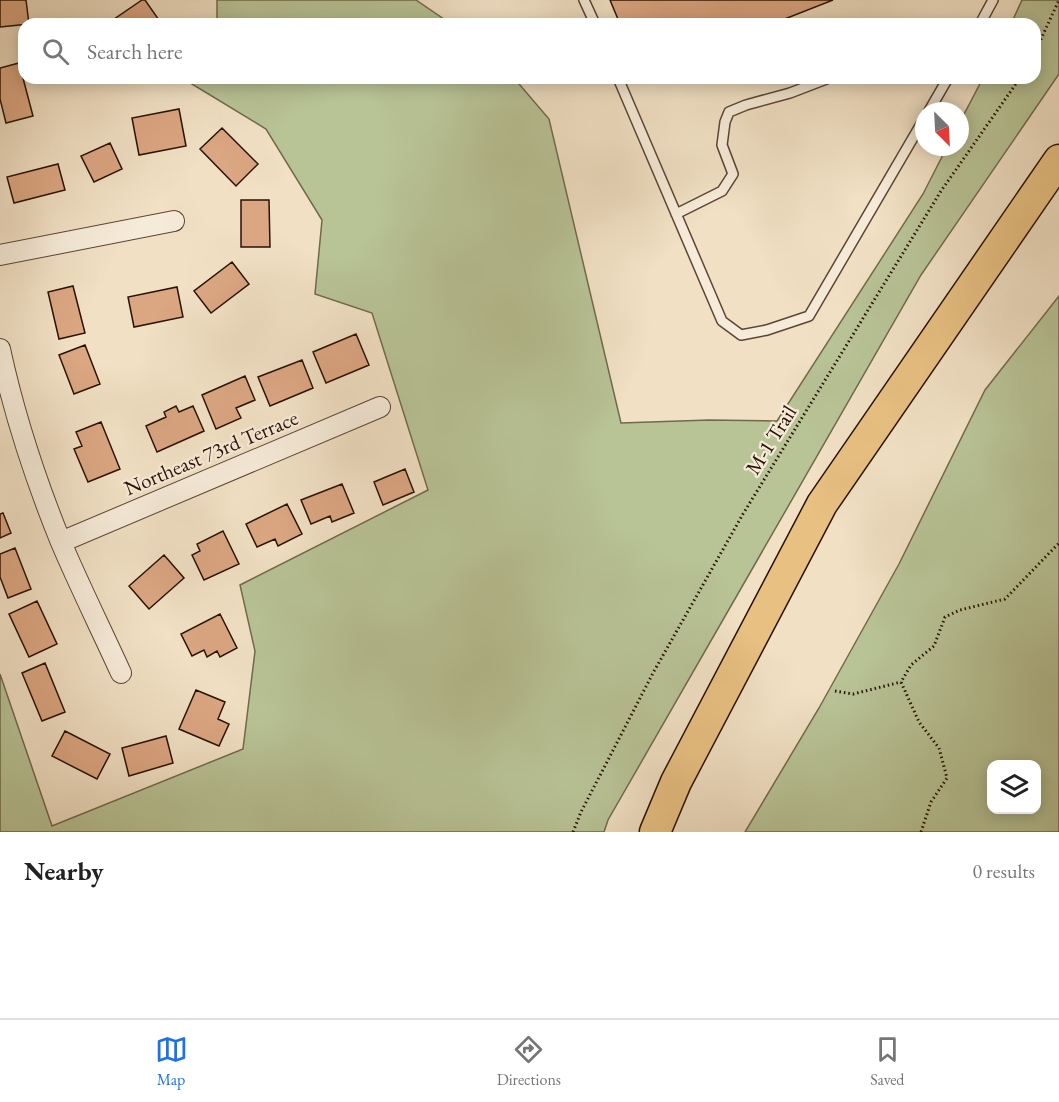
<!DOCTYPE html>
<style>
body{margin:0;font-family:"EB Garamond",serif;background:#f2f2f2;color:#222}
.controls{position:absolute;right:18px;bottom:18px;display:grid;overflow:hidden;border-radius:12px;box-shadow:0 3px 15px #0003}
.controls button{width:54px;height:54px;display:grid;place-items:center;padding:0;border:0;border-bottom:2px solid #e0e0e0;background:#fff;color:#222;font:30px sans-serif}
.compass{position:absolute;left:915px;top:102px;width:54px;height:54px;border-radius:50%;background:#fff;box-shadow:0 3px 15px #0003;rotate:156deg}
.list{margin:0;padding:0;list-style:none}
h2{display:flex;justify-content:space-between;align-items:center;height:78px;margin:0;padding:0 24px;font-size:26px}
h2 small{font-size:20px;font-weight:400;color:#767676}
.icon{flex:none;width:33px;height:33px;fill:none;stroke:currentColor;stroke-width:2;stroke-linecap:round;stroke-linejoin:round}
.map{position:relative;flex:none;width:1059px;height:832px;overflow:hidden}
.search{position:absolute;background:#fff;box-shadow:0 3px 15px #0003;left:18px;right:18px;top:18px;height:66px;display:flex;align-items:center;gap:15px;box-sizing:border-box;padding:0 21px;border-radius:18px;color:#767676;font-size:22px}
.sheet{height:186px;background:#fff}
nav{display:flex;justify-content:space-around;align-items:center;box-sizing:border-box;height:84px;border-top:2px solid #e0e0e0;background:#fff;font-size:16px;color:#767676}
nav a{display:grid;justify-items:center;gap:3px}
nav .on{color:#1a73e8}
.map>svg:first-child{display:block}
.green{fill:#b8c396;stroke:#706a4c;stroke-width:1.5;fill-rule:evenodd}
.building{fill:#dba682;stroke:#291203;stroke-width:1.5}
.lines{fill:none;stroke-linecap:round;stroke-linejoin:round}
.service-casing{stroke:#5b4633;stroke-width:12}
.minor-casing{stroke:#5b4633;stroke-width:22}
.primary-casing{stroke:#291203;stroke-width:33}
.path{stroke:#291203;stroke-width:3;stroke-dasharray:1.5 3;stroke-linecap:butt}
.service{stroke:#f6ebd9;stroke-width:9}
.minor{stroke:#f6ebd9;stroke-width:20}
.primary{stroke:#e8c082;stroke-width:30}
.labels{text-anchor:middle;stroke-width:4.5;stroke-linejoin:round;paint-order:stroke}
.street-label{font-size:21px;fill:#291203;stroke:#f6ebd9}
</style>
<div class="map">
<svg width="1059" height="832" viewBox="0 0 1059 832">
<rect width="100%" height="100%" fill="#f1e0c4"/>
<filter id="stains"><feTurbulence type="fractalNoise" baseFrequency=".00333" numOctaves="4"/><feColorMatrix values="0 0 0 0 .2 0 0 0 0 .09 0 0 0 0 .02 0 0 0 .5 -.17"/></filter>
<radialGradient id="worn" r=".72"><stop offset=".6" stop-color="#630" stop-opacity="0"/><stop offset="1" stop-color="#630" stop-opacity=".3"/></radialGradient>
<!-- green -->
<path class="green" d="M217 0H416L451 24H211L217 19Z
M1022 0H1059V74L921 275 608 820 604 832H0V674L52 826 243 749 255 651 240 585 428 490 372 313 315 294 322 220 266 129 182 78H514L549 119 621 423 709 420 777 421 923 194 947 147H960V122L983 78H1035V24H1011Z
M1059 296V832H745L819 708 899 564 985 390ZM1036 764V810H992V764Z"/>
<!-- building -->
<path class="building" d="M0 0H26L29 24 0 27Z
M142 0H145L161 23 107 24Z
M610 0H833L772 24H620Z
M19 63 33 116 6 123 0 99V68Z
M179 109 186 146 139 155 132 118Z
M222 128 258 164 236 186 200 149Z
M110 143 122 169 94 182 81 156Z
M58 164 65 190 14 203 7 177Z
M241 200H269L270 247H241Z
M232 262 249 284 211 313 194 291Z
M73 286 85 333 59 339 48 292Z
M177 287 183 317 134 327 128 297Z
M356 334 369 365 326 383 313 352Z
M85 345 100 384 74 394 59 355Z
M302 360 313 388 270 406 258 377Z
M245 376 255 400 236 408 241 418 216 429 202 395Z
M176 406 179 412 193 406 204 431 157 452 146 426 166 417 164 412Z
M101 422 120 469 88 482 74 449 82 446 76 432Z
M405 469 414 492 383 505 374 482Z
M342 484 354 513 332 522 330 516 311 524 301 500Z
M287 504 302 534 278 546 275 539 257 547 246 524Z
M3 513 11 533 0 538V514Z
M223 531 239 564 204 580 192 555 200 551 197 544Z
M15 548 31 589 8 598 0 577V554Z
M164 555 184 578 149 609 129 586Z
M37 601 57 644 29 657 9 614Z
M220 614 237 648 220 657 217 651 207 657 204 650 192 656 181 634Z
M45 663 65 712 42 721 22 673Z
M196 690 225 702 218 719 229 724 219 746 179 729Z
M65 731 110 754 97 779 52 756Z
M166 736 173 763 129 776 122 748Z"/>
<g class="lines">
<defs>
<path id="service" d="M584 0 595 24
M980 24 993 0
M618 78 722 321 741 335 767 330 809 316 924 119
M929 111 948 78
M676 214 722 191 733 174 722 145 725 122 729 112 746 105 790 93 829 78"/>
<path id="minor" d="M0 255 174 221
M0 349C14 414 35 478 60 540 79 585 101 629 121 673
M61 542 380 407"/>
<path id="primary" d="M655 832 676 782 822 504 1059 160"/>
</defs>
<!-- service casing -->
<use href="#service" class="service-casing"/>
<!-- minor casing -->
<use href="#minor" class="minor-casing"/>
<!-- primary casing -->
<use href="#primary" class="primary-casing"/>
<!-- path -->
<path class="path" d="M1035 52 1059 0
M835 691 853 694 901 682
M573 832 581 812 653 673 743 514 941 191 1020 78
M921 832 931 802 947 778 939 748 919 722 901 682 911 665 934 646 945 617 960 610 1005 599 1059 543"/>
<!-- service -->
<use href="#service" class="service"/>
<!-- minor -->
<use href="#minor" class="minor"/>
<!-- primary -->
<use href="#primary" class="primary"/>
</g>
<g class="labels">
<!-- street labels -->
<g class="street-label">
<text transform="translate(771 440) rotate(-58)" y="7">M-1 Trail</text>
<text transform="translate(211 453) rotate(-23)" y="7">Northeast 73rd Terrace</text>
</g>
</g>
<rect width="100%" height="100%" filter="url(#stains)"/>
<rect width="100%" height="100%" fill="url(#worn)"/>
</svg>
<div class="controls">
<button><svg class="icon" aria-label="layers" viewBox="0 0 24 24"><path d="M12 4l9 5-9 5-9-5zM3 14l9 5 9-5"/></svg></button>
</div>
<svg class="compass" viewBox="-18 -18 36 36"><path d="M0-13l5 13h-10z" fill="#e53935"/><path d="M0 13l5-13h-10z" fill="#767676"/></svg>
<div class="search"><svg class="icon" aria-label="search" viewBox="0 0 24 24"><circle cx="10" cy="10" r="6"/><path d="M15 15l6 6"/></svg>Search here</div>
</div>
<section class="sheet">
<h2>Nearby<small>0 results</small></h2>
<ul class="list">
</ul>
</section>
<nav>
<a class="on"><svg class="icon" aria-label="map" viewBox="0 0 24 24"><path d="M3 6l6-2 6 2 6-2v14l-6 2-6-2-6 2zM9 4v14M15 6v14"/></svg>Map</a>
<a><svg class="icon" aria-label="directions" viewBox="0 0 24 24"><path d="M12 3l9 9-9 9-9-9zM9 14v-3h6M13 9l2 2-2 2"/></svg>Directions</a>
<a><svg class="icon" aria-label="saved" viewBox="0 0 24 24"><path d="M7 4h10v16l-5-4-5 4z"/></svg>Saved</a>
</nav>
